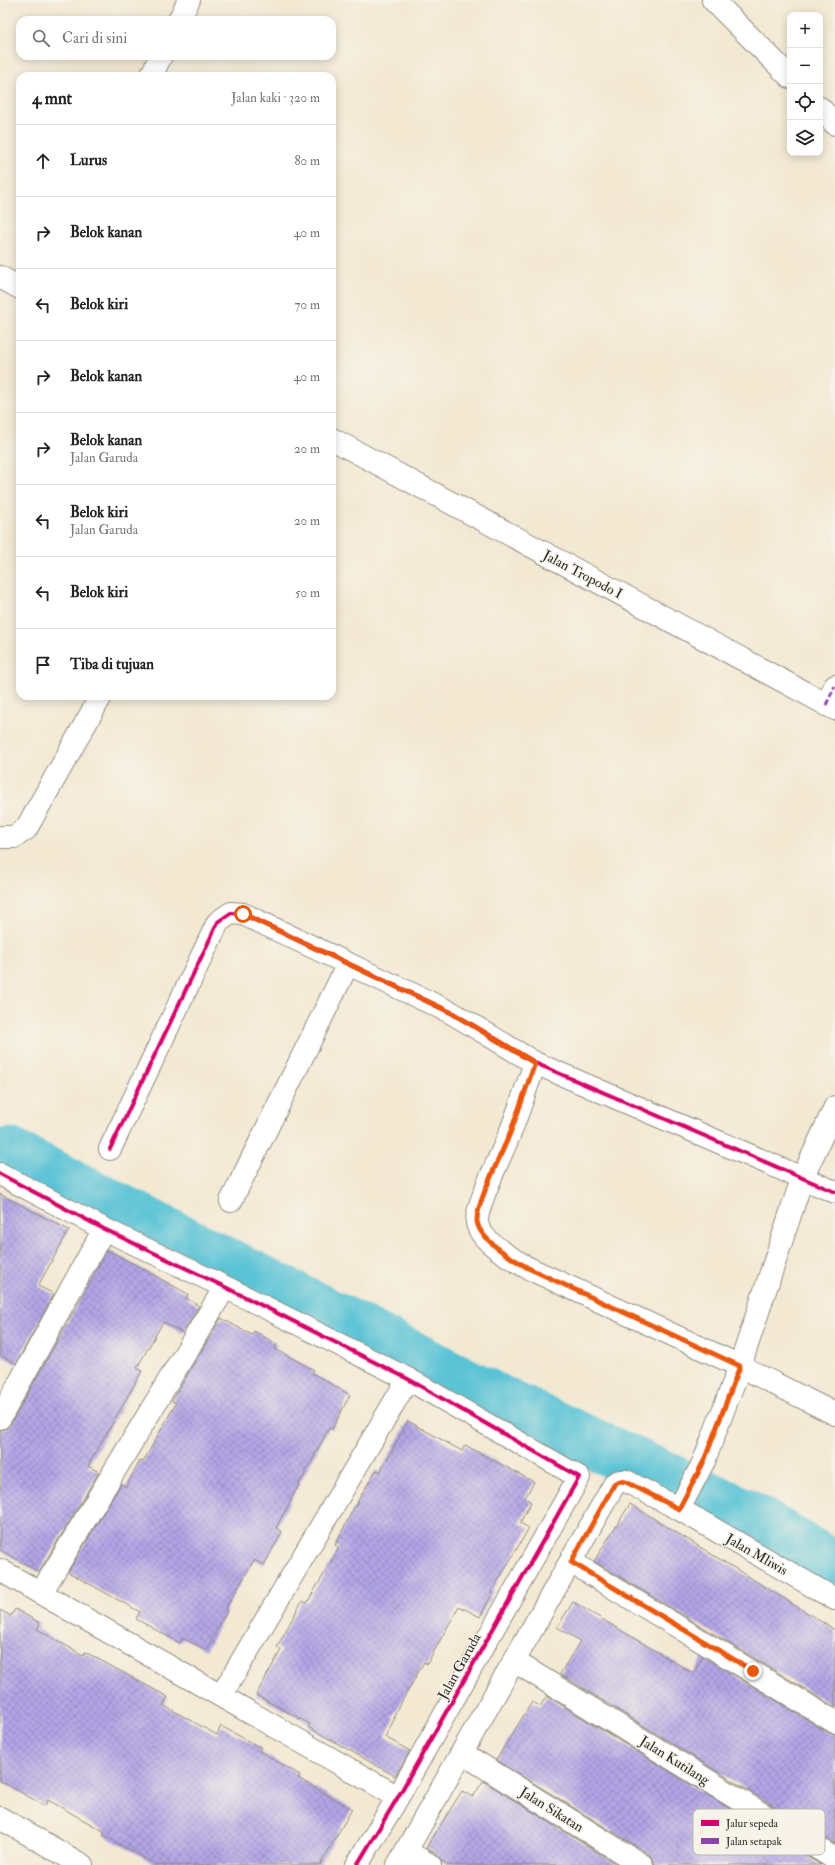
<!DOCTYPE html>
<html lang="id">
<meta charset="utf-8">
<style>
body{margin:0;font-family:"IM FELL Double Pica",serif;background:#f2f2f2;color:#222}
.controls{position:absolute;right:12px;top:12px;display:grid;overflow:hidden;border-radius:8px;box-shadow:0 2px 10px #0003}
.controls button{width:36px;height:36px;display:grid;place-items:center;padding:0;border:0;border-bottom:1px solid #e0e0e0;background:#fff;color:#222;font:20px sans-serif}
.stop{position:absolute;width:12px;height:12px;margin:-9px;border:3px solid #ea580c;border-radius:50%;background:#fff}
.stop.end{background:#ea580c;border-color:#fff;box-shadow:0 1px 4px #0008}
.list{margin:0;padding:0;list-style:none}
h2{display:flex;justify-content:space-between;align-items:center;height:52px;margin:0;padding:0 16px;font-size:17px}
h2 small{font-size:13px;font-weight:400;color:#767676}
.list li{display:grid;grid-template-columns:26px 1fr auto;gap:12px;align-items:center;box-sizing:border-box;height:72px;padding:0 16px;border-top:1px solid #e0e0e0}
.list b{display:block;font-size:15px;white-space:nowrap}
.list p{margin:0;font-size:13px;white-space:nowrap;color:#767676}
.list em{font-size:13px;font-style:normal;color:#767676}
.icon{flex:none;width:22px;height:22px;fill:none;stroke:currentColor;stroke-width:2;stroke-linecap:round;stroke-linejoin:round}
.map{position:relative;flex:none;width:835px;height:1865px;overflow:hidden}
.search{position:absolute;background:#fff;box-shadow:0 2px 10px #0003;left:16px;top:16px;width:320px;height:44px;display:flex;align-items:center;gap:10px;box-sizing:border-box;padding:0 14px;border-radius:12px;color:#767676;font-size:15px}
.panel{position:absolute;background:#fff;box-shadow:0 2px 10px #0003;left:16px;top:72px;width:320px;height:628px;border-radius:12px}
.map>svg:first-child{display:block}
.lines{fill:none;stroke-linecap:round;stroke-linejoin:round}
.river{stroke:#5ac3d5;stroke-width:51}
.building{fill:url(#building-cross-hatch)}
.minor-casing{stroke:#8f8a7e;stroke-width:24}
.minor{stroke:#fff;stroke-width:22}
.quiet{stroke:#8e44ad;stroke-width:3;stroke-dasharray:6 3;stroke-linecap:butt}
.cycleway-casing{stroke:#f7f3e8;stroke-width:6}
.cycleway{stroke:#d6006c;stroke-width:4}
.route{stroke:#ea580c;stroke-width:5}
.labels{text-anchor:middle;stroke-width:3;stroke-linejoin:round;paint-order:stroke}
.street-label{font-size:14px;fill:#2b2b2b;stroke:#f7f3e8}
.key{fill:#f7f3e8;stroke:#bab7af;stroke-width:1}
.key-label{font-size:11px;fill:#2b2b2b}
</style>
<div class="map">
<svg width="835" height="1865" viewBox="0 0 835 1865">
<defs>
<pattern id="building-cross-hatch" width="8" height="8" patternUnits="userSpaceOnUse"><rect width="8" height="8" fill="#b3a6e7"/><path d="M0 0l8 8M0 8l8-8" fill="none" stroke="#9287bb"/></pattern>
</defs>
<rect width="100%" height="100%" fill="#f7f3e8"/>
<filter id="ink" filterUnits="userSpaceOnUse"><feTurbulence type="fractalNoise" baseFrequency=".025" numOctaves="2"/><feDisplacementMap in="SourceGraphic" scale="8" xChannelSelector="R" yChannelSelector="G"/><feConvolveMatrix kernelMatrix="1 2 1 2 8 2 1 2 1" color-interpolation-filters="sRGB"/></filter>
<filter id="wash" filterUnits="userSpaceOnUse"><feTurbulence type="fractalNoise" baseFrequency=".012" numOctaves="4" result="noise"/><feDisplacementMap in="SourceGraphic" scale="16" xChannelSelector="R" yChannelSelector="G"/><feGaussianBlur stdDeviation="0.9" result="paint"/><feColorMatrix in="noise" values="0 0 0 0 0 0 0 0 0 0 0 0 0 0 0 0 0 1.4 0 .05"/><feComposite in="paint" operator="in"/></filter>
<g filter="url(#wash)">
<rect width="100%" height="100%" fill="#f3e8d2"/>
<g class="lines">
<!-- river -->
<path class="river" d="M9 1153 513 1407 744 1513 835 1567"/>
</g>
<g id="blocks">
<!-- building -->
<path class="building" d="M0 1194 69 1230 38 1286 54 1294 16 1364 0 1355Z
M108 1250 188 1294 186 1298 199 1306 183 1333 163 1322 137 1368 142 1371 88 1466 99 1472 39 1572 0 1550V1430L6 1429 11 1424Z
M221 1318 252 1335 254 1331 277 1344 275 1349 314 1370 312 1373 350 1395 332 1429 329 1428 276 1528 282 1532 264 1565 254 1560 225 1610 227 1611 206 1650 183 1638 180 1643 136 1619 140 1612 68 1572 121 1484 126 1487 140 1461 143 1462 176 1403 172 1401Z
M408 1421 462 1451 465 1445 534 1482 525 1498 531 1502 520 1523 529 1528 492 1591 493 1592 480 1617 459 1606 427 1664 424 1662 393 1717 395 1718 385 1737 410 1751 395 1776 308 1727 310 1724 256 1695 281 1650 277 1647 302 1601 307 1603 339 1548 335 1545 356 1504 376 1470 380 1472Z
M630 1504 835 1630V1707L594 1561Z
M573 1602 693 1673 703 1656 829 1733 835 1734V1844L560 1674 580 1641 557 1627Z
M15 1609 40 1623 37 1629 83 1655 85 1652 168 1697 163 1705 217 1735 221 1726 261 1748 259 1751 300 1775 298 1778 352 1809 320 1865H157L103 1835 105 1832 48 1800 45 1806 0 1781V1610L11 1616Z
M547 1696 821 1865H654L653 1859 649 1854 496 1760 532 1702 540 1706Z
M483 1781 618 1865H448L442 1861 437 1854 426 1848 462 1791 473 1797Z"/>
</g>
</g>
<g filter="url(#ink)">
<use href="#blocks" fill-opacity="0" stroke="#8f8a7e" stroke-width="1"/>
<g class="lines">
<defs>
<path id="minor" d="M713 0 790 77
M179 20 189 0
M151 76 161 56
M820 108 835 124
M0 277 20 288
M332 439 835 709
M826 705 835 686
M0 837H14L26 829 101 696
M535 1063C527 1086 519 1110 510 1133 503 1152 476 1204 477 1222 479 1241 513 1259 528 1268L740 1366 835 1414
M110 1149 218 922 231 913 243 914 452 1013 535 1063 835 1192
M0 1174 104 1229 225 1287 408 1379 579 1477 398 1797 357 1865
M231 1201 348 964
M0 1418 104 1229
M679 1509 704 1461 740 1366 802 1179 835 1107
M571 1562 835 1722
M0 1570 398 1797
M41 1593 225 1287
M514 1661 835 1859
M221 1696 408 1379
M462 1753 642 1865
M0 1818 82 1865
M406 1851 430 1865
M398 1865 615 1483 620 1481H626L679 1509 835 1599"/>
</defs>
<!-- minor casing -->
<use href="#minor" class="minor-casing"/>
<!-- minor -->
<use href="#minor" class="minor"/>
<!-- quiet -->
<path class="quiet" d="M826 705 835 686
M679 1509 704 1461"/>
<defs>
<path id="cycleway" d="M110 1149 218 922 231 913 243 914 452 1013 535 1063 835 1192
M0 1174 104 1229 225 1287 408 1379 579 1477 398 1797 357 1865"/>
</defs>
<!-- cycleway casing -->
<use href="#cycleway" class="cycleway-casing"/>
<!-- cycleway -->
<use href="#cycleway" class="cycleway"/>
</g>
</g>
<g class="lines" filter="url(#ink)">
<!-- route -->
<path class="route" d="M243 914 452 1013 535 1063C527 1086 519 1110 510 1133 503 1152 476 1203 477 1221 479 1240 513 1259 528 1268L740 1366 704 1461 679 1509 626 1482 620 1481 615 1483 571 1562 753 1671"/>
</g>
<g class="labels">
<!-- street labels -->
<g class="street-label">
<text transform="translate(583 574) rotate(28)" y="5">Jalan Tropodo I</text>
<text transform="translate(757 1554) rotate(30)" y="5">Jalan Mliwis</text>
<text transform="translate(459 1666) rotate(-61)" y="5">Jalan Garuda</text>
<text transform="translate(675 1760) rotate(32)" y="5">Jalan Kutilang</text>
<text transform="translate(552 1809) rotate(32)" y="5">Jalan Sikatan</text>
</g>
</g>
<!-- legend -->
<rect x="693" y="1809" width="132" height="46" rx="6" class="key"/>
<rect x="701" y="1820" width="18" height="6" fill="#d6006c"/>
<rect x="701" y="1838" width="18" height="6" fill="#8e44ad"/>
<g class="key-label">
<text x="726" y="1827">Jalur sepeda</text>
<text x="726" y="1845">Jalan setapak</text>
</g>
</svg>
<div class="controls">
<button>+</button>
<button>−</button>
<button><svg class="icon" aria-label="locate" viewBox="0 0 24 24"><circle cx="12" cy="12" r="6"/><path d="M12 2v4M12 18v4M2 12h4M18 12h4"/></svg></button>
<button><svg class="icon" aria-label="layers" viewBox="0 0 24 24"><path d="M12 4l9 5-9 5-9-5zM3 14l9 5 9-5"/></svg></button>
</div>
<div class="stop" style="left:243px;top:914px"></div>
<div class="stop end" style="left:753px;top:1671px"></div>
<div class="search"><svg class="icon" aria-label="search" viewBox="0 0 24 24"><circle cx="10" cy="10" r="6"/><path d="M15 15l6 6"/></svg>Cari di sini</div>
<section class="panel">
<h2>4 mnt<small>Jalan kaki · 320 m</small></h2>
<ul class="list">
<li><svg class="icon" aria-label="ahead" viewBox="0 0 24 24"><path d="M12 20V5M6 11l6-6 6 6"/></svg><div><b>Lurus</b></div><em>80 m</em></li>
<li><svg class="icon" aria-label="right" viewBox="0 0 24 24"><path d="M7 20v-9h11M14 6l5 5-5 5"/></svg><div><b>Belok kanan</b></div><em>40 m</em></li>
<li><svg class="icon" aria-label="left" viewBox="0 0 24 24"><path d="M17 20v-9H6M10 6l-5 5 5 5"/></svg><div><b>Belok kiri</b></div><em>70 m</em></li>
<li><svg class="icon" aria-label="right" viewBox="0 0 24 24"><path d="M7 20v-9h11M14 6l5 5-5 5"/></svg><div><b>Belok kanan</b></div><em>40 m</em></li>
<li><svg class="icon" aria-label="right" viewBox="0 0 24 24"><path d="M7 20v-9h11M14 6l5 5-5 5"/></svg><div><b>Belok kanan</b><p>Jalan Garuda</p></div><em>20 m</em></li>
<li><svg class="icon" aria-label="left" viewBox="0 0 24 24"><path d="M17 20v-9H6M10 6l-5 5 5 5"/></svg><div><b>Belok kiri</b><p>Jalan Garuda</p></div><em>20 m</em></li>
<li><svg class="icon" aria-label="left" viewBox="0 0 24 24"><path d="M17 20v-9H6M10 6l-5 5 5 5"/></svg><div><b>Belok kiri</b></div><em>50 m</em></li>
<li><svg class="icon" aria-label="arrive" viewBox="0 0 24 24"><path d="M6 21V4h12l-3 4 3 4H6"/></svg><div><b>Tiba di tujuan</b></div></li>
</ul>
</section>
</div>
